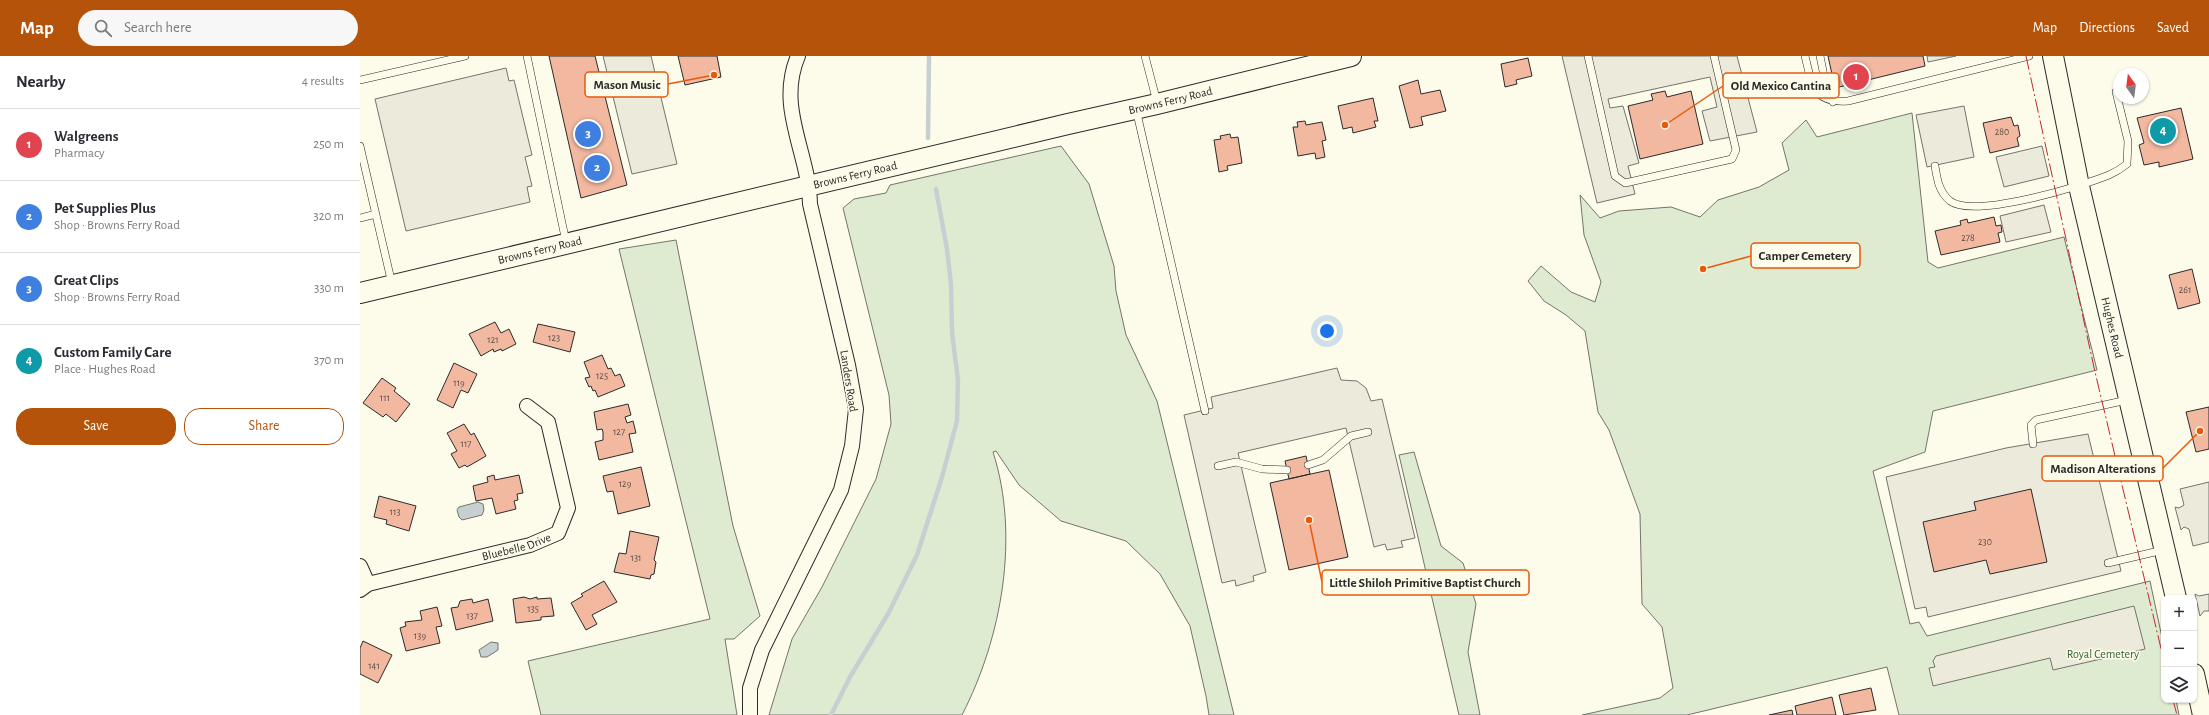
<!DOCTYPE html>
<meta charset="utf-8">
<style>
body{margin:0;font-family:"Alegreya Sans",sans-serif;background:#f7f7f7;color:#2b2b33}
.controls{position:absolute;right:12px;bottom:12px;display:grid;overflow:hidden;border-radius:8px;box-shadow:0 1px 3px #0004}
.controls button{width:36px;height:36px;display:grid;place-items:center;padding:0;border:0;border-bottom:1px solid #e1e1e2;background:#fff;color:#2b2b33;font:20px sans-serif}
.compass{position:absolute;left:1753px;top:12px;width:36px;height:36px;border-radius:50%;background:#fff;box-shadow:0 1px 3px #0004;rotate:346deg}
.you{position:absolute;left:967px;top:275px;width:14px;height:14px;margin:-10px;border:3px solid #fff;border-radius:50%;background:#1a73e8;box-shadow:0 0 0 6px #1a73e833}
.badge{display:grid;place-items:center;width:26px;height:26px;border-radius:50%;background:#b45309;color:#fff;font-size:13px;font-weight:700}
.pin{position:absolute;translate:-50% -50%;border:2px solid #fff;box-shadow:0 1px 4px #0006}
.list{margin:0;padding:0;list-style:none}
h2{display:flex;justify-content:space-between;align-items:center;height:52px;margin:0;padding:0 16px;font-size:17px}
h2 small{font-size:13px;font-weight:400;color:#7c7c81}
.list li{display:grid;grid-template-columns:26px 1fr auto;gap:12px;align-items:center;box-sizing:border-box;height:72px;padding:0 16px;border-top:1px solid #e1e1e2}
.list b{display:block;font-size:15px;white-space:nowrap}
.list p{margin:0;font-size:13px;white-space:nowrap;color:#7c7c81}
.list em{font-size:13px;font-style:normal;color:#7c7c81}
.actions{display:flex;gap:8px;padding:12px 16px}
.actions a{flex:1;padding:9px 0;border:1px solid #b45309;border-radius:16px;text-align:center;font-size:14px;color:#b45309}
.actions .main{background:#b45309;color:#fff}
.icon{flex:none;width:22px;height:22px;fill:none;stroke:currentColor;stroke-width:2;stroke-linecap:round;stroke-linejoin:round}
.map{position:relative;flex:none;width:1849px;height:659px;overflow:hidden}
header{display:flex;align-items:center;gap:24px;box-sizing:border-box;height:56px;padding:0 20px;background:#b45309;color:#fff}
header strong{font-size:19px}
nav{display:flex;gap:22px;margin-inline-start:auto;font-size:14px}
.search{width:280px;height:36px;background:#f7f7f7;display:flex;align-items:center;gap:10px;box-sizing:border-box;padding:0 14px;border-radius:22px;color:#7c7c81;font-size:15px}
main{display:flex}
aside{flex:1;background:#fff}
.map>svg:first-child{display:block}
.green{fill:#deebd1;stroke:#74746e}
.parking{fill:#eceadb;stroke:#74746e}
.water{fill:#c7d0d0;stroke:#74746e}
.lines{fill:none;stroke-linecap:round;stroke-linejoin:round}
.stream{stroke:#c7d0d0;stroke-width:4.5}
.building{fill:#f2b8a0;stroke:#2b2b2b}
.lane-casing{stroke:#2b2b2b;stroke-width:8}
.street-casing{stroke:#2b2b2b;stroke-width:16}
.secondary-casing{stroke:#2b2b2b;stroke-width:22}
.lane{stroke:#fdfbea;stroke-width:7}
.street{stroke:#fdfbea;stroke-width:14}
.secondary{stroke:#fdfbea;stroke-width:20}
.power{stroke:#c62828;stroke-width:1;stroke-dasharray:14 3 2 3;stroke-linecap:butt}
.labels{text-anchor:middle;stroke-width:3;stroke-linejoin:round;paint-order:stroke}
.number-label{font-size:10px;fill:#5d4e48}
.street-label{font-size:12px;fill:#2b2b2b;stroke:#fdfbea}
.park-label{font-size:12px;fill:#34623c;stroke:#fdfbea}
.leader{fill:none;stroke:#e8590c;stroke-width:1.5}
.callout-dot{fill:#e8590c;stroke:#fdfbea;stroke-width:1.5}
.callout{fill:#fdfbea;stroke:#e8590c;stroke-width:1.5}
.callout-label{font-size:13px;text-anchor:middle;font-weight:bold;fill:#2b2b2b}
</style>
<header>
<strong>Map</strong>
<div class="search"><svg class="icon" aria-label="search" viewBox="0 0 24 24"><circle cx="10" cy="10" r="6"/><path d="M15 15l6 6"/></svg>Search here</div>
<nav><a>Map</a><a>Directions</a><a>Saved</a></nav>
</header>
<main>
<aside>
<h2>Nearby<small>4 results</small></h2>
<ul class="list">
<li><span class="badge" style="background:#e0444e">1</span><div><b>Walgreens</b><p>Pharmacy</p></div><em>250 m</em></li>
<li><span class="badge" style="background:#3f7fe0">2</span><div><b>Pet Supplies Plus</b><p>Shop · Browns Ferry Road</p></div><em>320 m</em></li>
<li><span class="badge" style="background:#3f7fe0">3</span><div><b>Great Clips</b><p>Shop · Browns Ferry Road</p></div><em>330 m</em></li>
<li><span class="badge" style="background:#0f9aa8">4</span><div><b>Custom Family Care</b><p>Place · Hughes Road</p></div><em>370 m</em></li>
</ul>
<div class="actions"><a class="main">Save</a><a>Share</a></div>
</aside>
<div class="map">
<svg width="1849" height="659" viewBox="0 0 1849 659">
<rect width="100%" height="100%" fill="#fdfbea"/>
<!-- green -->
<path class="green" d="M1552 57 1568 206 1578 212 1704 181 1737 314 1573 355 1565 396 1513 415 1550 568 1559 566 1567 580 1790 525 1804 591V644H1816L1819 659H1539L1527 611 1327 659H1222L1300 642 1313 632 1302 571 1282 548 1280 458 1249 374 1238 356 1225 275 1206 259 1184 245 1168 225 1181 210 1211 236 1235 246 1241 226 1224 179 1220 139 1240 162 1259 155 1311 151 1340 161 1358 144 1399 131 1429 114 1422 87 1446 64 1457 81Z
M701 90 729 128 754 210 756 235 766 279 797 345 874 659H849L846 640 830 570 800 518 766 485 701 465 659 429 636 395 633 396C660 480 642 581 602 659H409L432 583 462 531 516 423 531 368 529 339 483 152 494 143 526 137 530 129Z
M316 184 373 470 400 560 374 583H365L377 659H181L168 605 350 563 259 193Z
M1054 396 1081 490 1103 507 1116 548 1108 596 1120 659H1099L1039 399Z"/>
<!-- parking -->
<path class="parking" d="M243 0H291L317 108 272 118Z
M1202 0H1377L1397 76 1350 85 1342 55 1357 51 1350 21 1248 43 1250 52 1263 50 1279 107 1268 110 1275 138 1237 147Z
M1567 0H1596L1568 6Z
M146 12 149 25 154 24 172 99 165 101 172 130 167 131 170 146 46 175 15 43Z
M1604 50 1614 101 1567 111 1556 59Z
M1682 90 1689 120 1644 131 1636 101Z
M1684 149 1691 176 1646 186 1640 160Z
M977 312 981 324 997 325 1006 332 1011 345 1022 343 1055 482 1041 485 1043 491 1027 494 1025 488 1014 491 986 372 878 397 906 516 893 520 894 525 876 530 875 524 862 527 824 359 853 352 851 341Z
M1728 378 1761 515 1568 561 1566 551 1555 553 1526 421 1646 392Z
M1849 426V486L1833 490 1829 473 1824 471 1821 474 1815 451 1819 452 1824 449 1820 433Z
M1835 538 1839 540 1849 538V555H1844L1840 560Z
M1774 550 1785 593 1693 614 1690 602 1573 630 1569 612 1575 611 1573 605 1576 600Z"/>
<!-- water -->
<path class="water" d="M118 446 123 448 124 454 122 459 102 464 99 461 97 454 99 451Z
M131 586 138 587V594L127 601H121L119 594Z"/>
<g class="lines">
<!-- stream -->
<path class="stream" d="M568 82 569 0
M471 659 490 621 528 558 557 499 582 421 597 365 598 324 592 277 591 228 587 193 576 133"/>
</g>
<!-- building -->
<path class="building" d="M189 0H235L267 129 221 142Z
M318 0H357L361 21 325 29Z
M1468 0H1563L1565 10 1475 32Z
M1168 2 1172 20 1156 24 1157 28 1145 31 1141 8Z
M1058 24 1061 38 1080 34 1086 55 1061 61 1063 69 1050 72 1039 30Z
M1305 35 1307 41 1331 35 1343 88 1280 103 1268 50 1293 44 1291 38Z
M1013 42 1018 65H1014L1016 71 993 77 992 71 983 73 978 50Z
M1821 52 1833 103 1799 111V106L1784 109 1779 89 1784 87 1777 62Z
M1651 61 1654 70 1658 69 1660 80 1657 82 1659 90 1630 97 1623 67Z
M945 65 946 69 962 66 966 84 962 85 965 101 956 103 955 97 938 100 933 71H938L937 66Z
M870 78 871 82 878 81 882 107 867 110 868 114 859 116 854 84 861 83 860 80Z
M1634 161 1636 170 1641 169 1642 176 1638 177 1640 186 1581 199 1575 175 1601 169 1600 165 1607 163 1608 167Z
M1832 213 1840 247 1818 253 1809 219Z
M135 266 141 277 149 273 156 288 142 295 141 293 134 296 133 293 121 300 109 278Z
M178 268 215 276 210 296 173 286Z
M242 299 248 313 251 312 255 320 260 318 265 330 238 341 235 334 233 335 231 330 229 331 225 322 230 321 224 306Z
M94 307 117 318 108 337 101 334 93 352 77 344Z
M22 322 36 332 34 335 50 348 36 366 26 358 23 361 3 347Z
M268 348 271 359 265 361 267 367 273 365 276 377 269 378 273 396 239 404 235 386 243 384V376L242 373 237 374 234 356Z
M1849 351V393L1836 396 1826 356Z
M104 368 111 379 114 377 126 400 107 411 105 409 99 412 91 398 97 395 87 377Z
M946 400 950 418 929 423 925 405Z
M281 411 290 450 258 458 253 435 247 436 243 420Z
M969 414 988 501 929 514 910 427Z
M134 419 135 424 159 419 163 437 157 438 158 444 154 445 156 453 136 458 132 442 116 445 113 430 128 426 127 421Z
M1671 433 1687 506 1630 518 1626 504 1574 516 1563 466 1616 454 1614 446Z
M19 440 56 450 49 475 26 468 27 464 14 461Z
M270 475 299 481 294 504 296 506 294 518 291 519 290 523 254 516 259 497 266 498Z
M244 525 257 546 232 559 237 568 226 574 211 547 223 540 221 538Z
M164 541 170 543 177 541V543L191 542 194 560 181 561V564L156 567 153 543Z
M112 543 113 547 128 543 133 565 96 574 91 552 98 551 100 545Z
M77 551 82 570 76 571 80 587 46 595 40 572 46 570 45 566 62 564 60 555Z
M3 585 32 599 18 627 0 618V592Z
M1511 632 1516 654 1484 659 1479 639Z
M1472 641 1476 659H1437L1435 650Z
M1432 654 1433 659H1409Z"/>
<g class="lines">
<defs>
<path id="lane" d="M167 0 206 186
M785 0 797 46
M1228 0 1255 120 1265 127 1372 103 1376 94 1354 0
M1445 0C1452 28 1453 48 1488 45L1669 0
M1460 0 1467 35 1473 46
M0 24 105 0
M776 53 845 355
M0 90 32 228
M1575 110C1577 123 1579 136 1590 145 1614 163 1722 130 1749 119 1756 116 1762 112 1767 108L1768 85 1756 36
M0 162 16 158
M1673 388 1671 369 1676 364 1767 344
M948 409 963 404 991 380 1008 376
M858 410 876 406 902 413 927 414
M1748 507 1803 494"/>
<g id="street">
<path d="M0 510 8 528"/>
<path id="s1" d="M0 534 8 528 170 489 198 477 208 452 188 366 167 350"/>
<path d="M390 659V632L402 594 481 434 492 390 496 353 488 309 450 148C449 96 416 52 438 0"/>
</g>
<g id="secondary">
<path id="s2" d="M1693 0 1719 130 1816 542"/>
<path id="s3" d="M0 237 708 68 797 48 991 0"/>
<path d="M1834 618 1843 659"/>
</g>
</defs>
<!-- lane casing -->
<use href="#lane" class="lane-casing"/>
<!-- street casing -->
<use href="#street" class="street-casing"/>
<!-- secondary casing -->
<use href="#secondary" class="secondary-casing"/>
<!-- lane -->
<use href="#lane" class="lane"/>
<!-- street -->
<use href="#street" class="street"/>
<!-- secondary -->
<use href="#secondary" class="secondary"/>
<!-- power -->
<path class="power" d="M1666 0 1735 316 1804 605
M1813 644 1817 659"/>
</g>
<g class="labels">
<!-- number labels -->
<g class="number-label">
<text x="1642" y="79">280</text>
<text x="1608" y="185">278</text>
<text x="1825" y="237">261</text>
<text x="194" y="285">123</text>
<text x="133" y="287">121</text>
<text x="242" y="323">125</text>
<text x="99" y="330">119</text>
<text x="25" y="345">111</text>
<text x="259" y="379">127</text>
<text x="106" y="391">117</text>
<text x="265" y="431">129</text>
<text x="35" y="459">113</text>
<text x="1625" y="489">230</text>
<text x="276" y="505">131</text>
<text x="173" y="556">135</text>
<text x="112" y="563">137</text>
<text x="60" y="583">139</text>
<text x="14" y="613">141</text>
</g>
<!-- street labels -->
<g class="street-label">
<text dy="4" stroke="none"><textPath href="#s3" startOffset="833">Browns Ferry Road</textPath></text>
<text dy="4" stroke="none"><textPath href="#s3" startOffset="509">Browns Ferry Road</textPath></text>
<text dy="4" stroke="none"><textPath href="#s3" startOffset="185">Browns Ferry Road</textPath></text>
<text dy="4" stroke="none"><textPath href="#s2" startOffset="278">Hughes Road</textPath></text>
<text transform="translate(489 325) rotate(81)" y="4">Landers Road</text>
<text dy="4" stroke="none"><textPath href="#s1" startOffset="163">Bluebelle Drive</textPath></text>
</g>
<!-- park labels -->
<g class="park-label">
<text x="1743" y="602">Royal Cemetery</text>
</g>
</g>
<!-- callouts -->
<path class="leader" d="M354 19L308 28M1305 69L1363 30M1343 213L1391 200M1840 375L1803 412M949 464L962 526"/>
<g class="callout-dot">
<circle cx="354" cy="19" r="4"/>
<circle cx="1305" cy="69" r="4"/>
<circle cx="1343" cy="213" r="4"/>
<circle cx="1840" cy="375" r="4"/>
<circle cx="949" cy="464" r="4"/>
</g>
<g class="callout">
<rect x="225" y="16" width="83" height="25" rx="4"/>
<rect x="1363" y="17" width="116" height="25" rx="4"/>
<rect x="1391" y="187" width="109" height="25" rx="4"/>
<rect x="1682" y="400" width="121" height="25" rx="4"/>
<rect x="962" y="514" width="207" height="25" rx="4"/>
</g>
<g class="callout-label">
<text x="267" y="33">Mason Music</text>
<text x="1421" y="34">Old Mexico Cantina</text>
<text x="1445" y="204">Camper Cemetery</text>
<text x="1743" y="417">Madison Alterations</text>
<text x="1065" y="531">Little Shiloh Primitive Baptist Church</text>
</g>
</svg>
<div class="controls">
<button>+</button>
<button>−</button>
<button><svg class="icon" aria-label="layers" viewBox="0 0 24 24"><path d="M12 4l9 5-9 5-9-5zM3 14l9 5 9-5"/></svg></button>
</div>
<svg class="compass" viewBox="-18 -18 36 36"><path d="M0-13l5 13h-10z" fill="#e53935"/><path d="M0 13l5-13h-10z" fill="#7c7c81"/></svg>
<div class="you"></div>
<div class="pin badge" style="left:1496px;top:21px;background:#e0444e">1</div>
<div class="pin badge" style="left:237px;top:112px;background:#3f7fe0">2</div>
<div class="pin badge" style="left:228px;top:78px;background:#3f7fe0">3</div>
<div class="pin badge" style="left:1803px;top:75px;background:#0f9aa8">4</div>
</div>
</main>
